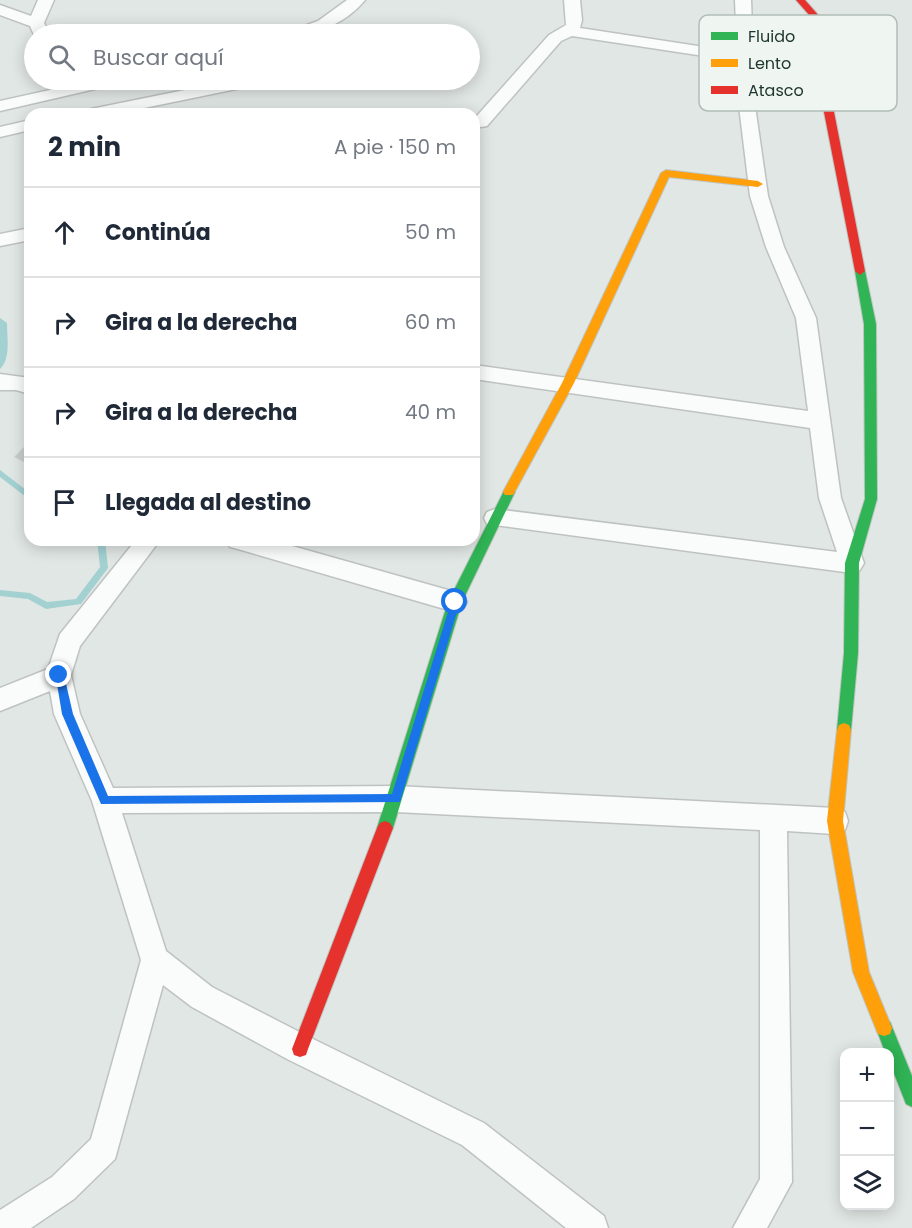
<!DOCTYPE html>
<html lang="es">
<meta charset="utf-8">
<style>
body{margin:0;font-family:Poppins,sans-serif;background:#f2f2f3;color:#1f2937}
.controls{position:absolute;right:18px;bottom:18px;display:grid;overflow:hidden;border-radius:12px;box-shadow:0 3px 15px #0003}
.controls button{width:54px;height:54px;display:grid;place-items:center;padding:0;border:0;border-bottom:2px solid #e0e1e3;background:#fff;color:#1f2937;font:30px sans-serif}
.stop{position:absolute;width:18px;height:18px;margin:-14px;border:4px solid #1a73e8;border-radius:50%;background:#fff}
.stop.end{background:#1a73e8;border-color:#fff;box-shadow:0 2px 6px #0008}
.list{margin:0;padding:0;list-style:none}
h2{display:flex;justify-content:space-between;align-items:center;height:78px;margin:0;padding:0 24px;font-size:26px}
h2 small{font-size:20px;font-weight:400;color:#747a83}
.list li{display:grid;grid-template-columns:39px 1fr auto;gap:18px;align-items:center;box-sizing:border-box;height:90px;padding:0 24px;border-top:2px solid #e0e1e3}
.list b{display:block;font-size:22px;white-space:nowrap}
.list em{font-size:20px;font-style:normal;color:#747a83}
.icon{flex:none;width:33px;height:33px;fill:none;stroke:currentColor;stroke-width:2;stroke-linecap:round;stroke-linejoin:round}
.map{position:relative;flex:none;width:912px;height:1228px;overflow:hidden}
.search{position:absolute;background:#fff;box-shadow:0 3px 15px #0003;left:24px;top:24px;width:456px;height:66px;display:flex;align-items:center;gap:15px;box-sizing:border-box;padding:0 21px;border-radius:33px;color:#747a83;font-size:22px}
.panel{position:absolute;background:#fff;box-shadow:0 3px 15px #0003;left:24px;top:108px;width:456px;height:438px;border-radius:18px}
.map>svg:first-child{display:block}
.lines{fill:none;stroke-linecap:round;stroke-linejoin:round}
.stream{fill:#a3d1d2;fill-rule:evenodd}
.building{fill:#cacfcd}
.street-casing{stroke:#bec3c1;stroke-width:3}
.fast-casing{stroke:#bec4c1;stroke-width:2}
.slow-casing{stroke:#bec4c1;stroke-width:2}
.jam-casing{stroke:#bec4c1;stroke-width:2}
.street{fill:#fafbfb;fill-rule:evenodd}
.fast{fill:#30b455;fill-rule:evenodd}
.slow{fill:#ff9f0a;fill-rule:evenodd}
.jam{fill:#e5322d;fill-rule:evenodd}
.route{fill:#1a73e8}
.key{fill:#eff6f2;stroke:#b1bdb8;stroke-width:1.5}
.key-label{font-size:16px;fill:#21382f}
</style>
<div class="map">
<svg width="912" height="1228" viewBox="0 0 912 1228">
<rect width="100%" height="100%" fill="#e1e7e4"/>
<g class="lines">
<!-- stream -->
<path class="stream" d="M0 318 7 323C7 337 11 359 0 369Z
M0 470 30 493V500L0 477Z
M97 540H105L108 568 81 604 46 609 28 599 0 596V590L30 593 47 602 76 599 100 567Z"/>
</g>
<!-- building -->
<path class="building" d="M30 441V465L14 457Z"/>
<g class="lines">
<defs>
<path id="street" d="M38 0H54L44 23 50 34 34 35 30 26 0 15V5L31 16Z
M347 0H365C347 22 316 37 288 34L290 31 318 21Z
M564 0H580L582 20 580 28 737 52 735 0H751L755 106 768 196 784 247 816 318 841 498 864 563 860 570 852 573 487 524 484 518 487 512 495 509 837 552 819 498 810 428 474 379V365L808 411 796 318 766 247 750 196 739 106 737 61 572 36 561 41 487 126 481 127 474 124 475 118 549 35 566 25Z
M95 80H123L121 83 0 111V101Z
M234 80H264L256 85 115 114H83L91 109Z
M30 120V130L0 137V127Z
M30 228V240L0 246V234Z
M0 374 30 378V394L16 390H0Z
M136 540H160L80 646 71 675 80 714 113 788 396 786 835 808 845 812 848 821 845 830 835 834 787 831 792 1182 767 1228H733L760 1179V830L396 812 122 813 166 951 212 987 311 1038 484 1123 604 1216 608 1228H566L462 1145 289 1060 192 1007 163 985 115 1159 74 1199 31 1228H0V1210L52 1177 91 1139 141 960 92 801 54 714 50 691 0 711V688L48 669 60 634Z
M227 540H271L455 592 463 595 467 602 463 609 455 612 238 549 230 547Z"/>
<path id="fast" d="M860 267 865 271 876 324 877 499 859 563 858 653 851 730 849 735 844 737 839 735 837 730 844 653 845 563 865 499 864 324 855 271Z
M509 487 515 492 462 602 393 828 390 833 385 835 380 833 377 828 448 602 505 489Z
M884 1020 890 1022 912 1076V1107L906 1104 890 1063V1052H885L876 1028 878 1022Z"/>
<path id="slow" d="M666 170 758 181 763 184 758 187 669 177 574 383 513 495H505L503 492 562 383 661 173Z
M844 723 849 725 851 730 843 821 869 972 892 1028 890 1034 884 1036 878 1034 853 972 827 821 837 730 839 725Z"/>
<path id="jam" d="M796 0H805L819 16 826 71 865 271 860 275 855 271 816 71 811 17Z
M385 821 390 823 393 828 308 1049 306 1055 300 1057 294 1055 292 1049 377 828 380 823Z"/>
</defs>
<!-- street casing -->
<use href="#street" class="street-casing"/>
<!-- fast casing -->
<use href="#fast" class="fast-casing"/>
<!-- slow casing -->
<use href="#slow" class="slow-casing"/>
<!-- jam casing -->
<use href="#jam" class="jam-casing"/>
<!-- street -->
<use href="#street" class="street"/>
<!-- fast -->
<use href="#fast" class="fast"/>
<!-- slow -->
<use href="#slow" class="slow"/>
<!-- jam -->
<use href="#jam" class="jam"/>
</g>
<!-- route -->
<path class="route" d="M455 598 460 602 400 802 101 804 62 714 55 672H62L64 675 73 714 108 796 392 794 451 602Z"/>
<!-- legend -->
<rect x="699" y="15" width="198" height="96" rx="9" class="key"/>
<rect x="711" y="32" width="27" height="8" fill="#30b455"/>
<rect x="711" y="59" width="27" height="8" fill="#ff9f0a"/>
<rect x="711" y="86" width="27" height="8" fill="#e5322d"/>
<g class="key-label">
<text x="748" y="42">Fluido</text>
<text x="748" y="69">Lento</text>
<text x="748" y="96">Atasco</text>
</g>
</svg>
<div class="controls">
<button>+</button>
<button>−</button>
<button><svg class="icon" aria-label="layers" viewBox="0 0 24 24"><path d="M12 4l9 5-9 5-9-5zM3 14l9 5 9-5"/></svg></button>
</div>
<div class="stop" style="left:455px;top:602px"></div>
<div class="stop end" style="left:59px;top:675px"></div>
<div class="search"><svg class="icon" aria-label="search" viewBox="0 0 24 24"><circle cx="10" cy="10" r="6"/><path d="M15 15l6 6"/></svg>Buscar aquí</div>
<section class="panel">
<h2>2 min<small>A pie · 150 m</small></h2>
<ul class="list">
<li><svg class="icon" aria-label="ahead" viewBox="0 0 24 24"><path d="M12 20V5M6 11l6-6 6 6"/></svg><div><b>Continúa</b></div><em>50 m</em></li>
<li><svg class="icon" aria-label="right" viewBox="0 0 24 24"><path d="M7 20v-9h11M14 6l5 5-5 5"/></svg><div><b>Gira a la derecha</b></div><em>60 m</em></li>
<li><svg class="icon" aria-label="right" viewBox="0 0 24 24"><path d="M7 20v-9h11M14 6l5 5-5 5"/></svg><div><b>Gira a la derecha</b></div><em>40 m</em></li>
<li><svg class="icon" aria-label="arrive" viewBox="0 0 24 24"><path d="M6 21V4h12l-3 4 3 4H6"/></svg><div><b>Llegada al destino</b></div></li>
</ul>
</section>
</div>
